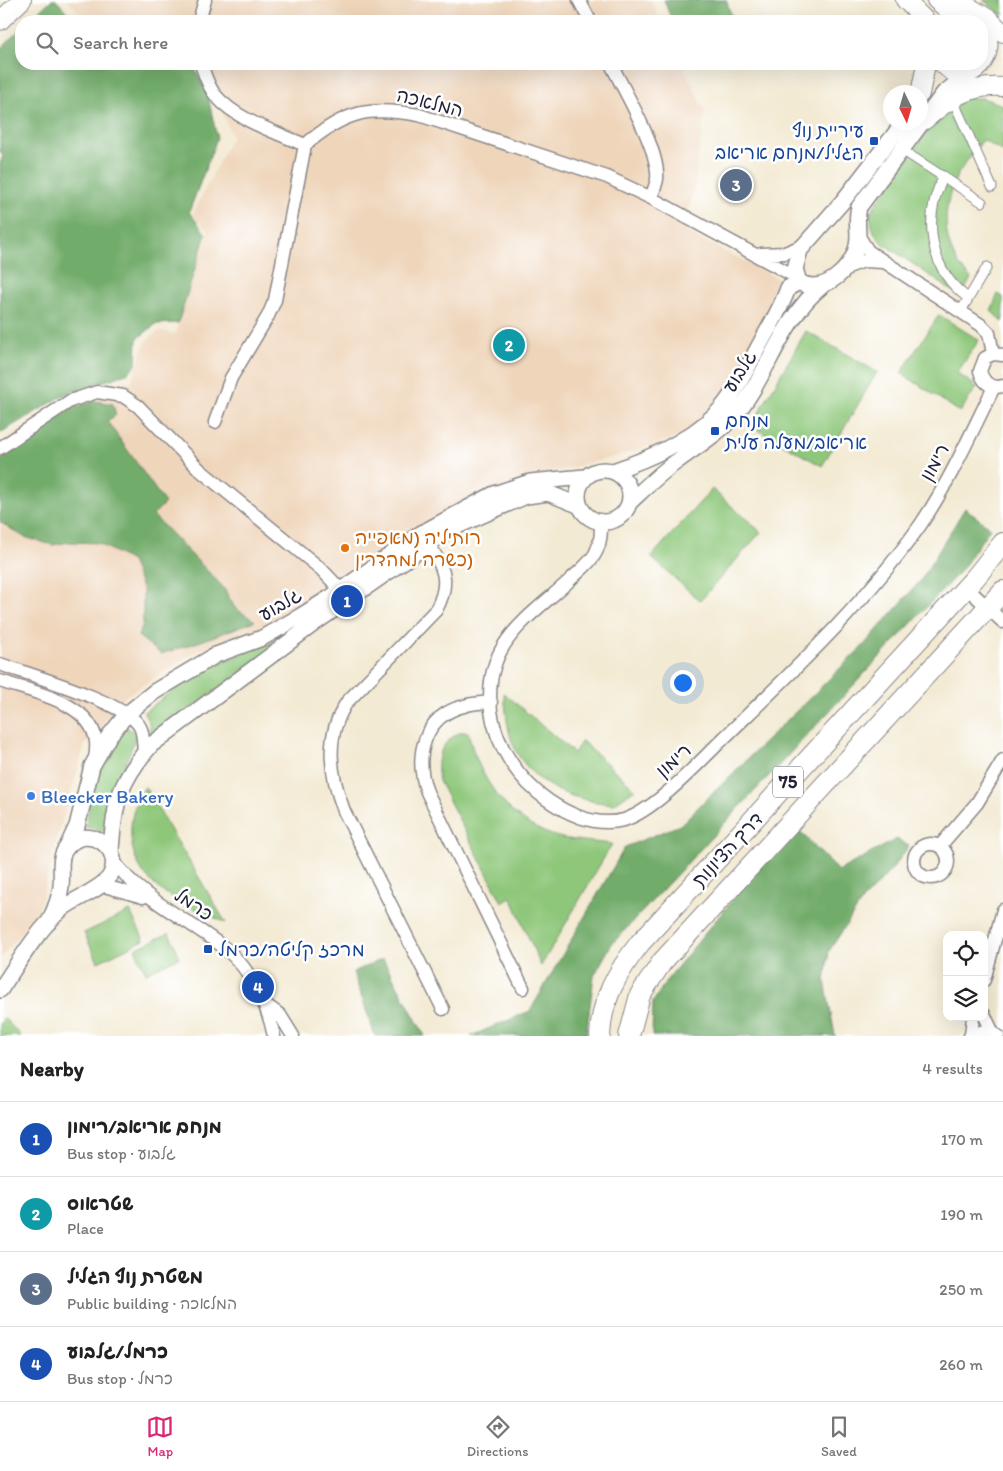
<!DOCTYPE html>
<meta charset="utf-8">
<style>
body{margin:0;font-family:Itim,"Playpen Sans Hebrew",sans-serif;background:#f2f2f2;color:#222}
.controls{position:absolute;right:15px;bottom:15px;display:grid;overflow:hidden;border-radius:10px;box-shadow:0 5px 20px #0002}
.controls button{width:45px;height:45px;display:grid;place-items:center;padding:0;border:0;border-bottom:1px solid #e0e0e0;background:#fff;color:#222;font:25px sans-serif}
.compass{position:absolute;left:883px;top:85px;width:45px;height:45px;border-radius:50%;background:#fff;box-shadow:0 5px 20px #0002;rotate:175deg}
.you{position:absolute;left:682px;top:682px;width:18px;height:18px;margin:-12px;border:4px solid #fff;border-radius:50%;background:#1a73e8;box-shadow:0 0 0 8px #1a73e833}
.badge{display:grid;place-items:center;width:32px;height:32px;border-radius:50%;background:#db2777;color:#fff;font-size:16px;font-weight:700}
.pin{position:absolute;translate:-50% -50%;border:2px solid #fff;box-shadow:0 1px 5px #0006}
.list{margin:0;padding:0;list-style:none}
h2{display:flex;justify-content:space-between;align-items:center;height:65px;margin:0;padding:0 20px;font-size:21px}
h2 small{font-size:16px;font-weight:400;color:#767676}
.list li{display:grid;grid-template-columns:32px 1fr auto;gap:15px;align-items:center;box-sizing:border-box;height:75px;padding:0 20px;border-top:1px solid #e0e0e0}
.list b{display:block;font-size:19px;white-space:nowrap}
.list p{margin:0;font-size:16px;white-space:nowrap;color:#767676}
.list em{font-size:16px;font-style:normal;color:#767676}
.icon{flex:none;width:28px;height:28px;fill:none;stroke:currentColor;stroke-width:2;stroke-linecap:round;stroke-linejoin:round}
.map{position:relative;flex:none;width:1003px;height:1036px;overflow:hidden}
.search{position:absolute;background:#fff;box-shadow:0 5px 20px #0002;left:15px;right:15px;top:15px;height:55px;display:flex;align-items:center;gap:12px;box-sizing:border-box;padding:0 18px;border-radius:20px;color:#767676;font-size:19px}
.sheet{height:365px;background:#fff}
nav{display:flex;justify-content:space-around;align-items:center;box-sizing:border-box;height:70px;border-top:1px solid #e0e0e0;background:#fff;font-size:14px;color:#767676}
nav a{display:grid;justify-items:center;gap:2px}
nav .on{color:#db2777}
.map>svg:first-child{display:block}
.built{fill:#efd6bb}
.green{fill:#8ec77a;stroke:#58745a}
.forest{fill:#72ac6a;stroke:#4a6752}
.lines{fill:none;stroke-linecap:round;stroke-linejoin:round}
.pedestrian-casing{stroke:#8a8687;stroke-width:11}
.minor-casing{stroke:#8a8687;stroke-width:15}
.tertiary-casing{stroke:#8a8687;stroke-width:18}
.secondary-casing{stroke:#8a8687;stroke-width:20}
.trunk-casing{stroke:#8a8687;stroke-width:22}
.pedestrian{stroke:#fff;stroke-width:9}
.minor{stroke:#fff;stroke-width:12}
.tertiary{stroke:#fff;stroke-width:15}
.secondary{stroke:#fff;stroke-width:18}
.trunk{stroke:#fff;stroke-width:20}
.transit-dot{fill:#1a4fb4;stroke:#fff;stroke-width:2}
.food-dot{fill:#e8710a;stroke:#fff;stroke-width:2}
.shop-dot{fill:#3f7fe0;stroke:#fff;stroke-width:2}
.labels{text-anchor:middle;stroke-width:5;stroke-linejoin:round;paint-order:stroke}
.shield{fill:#fff;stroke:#646476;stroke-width:1}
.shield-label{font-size:18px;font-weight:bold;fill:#22223b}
.street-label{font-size:19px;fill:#22223b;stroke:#fff}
.transit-label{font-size:19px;fill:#164399;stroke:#fff;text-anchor:start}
.food-label{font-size:19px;fill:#c56008;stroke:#fff;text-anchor:start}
.shop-label{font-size:19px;fill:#366cbe;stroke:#fff;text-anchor:start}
</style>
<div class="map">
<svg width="1003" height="1036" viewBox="0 0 1003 1036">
<rect width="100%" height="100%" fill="#fff"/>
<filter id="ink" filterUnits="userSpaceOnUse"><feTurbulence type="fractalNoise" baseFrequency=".02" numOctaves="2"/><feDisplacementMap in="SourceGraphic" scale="10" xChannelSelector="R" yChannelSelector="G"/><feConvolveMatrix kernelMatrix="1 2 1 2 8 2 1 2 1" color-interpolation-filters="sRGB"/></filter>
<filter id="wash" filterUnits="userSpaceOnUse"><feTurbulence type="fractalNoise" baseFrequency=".0096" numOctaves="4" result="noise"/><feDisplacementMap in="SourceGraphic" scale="20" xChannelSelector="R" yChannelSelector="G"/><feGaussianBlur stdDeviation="1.12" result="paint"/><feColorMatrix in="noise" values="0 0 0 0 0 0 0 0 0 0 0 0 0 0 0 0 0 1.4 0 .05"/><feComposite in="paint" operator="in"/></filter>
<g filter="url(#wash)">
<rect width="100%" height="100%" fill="#f3ead3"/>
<!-- built -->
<path class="built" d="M66 0H651L661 21H89Z
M202 64H682L705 111 693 194 683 230 781 280 780 305 722 404 677 438 610 458 518 481 427 522 372 559 326 596 292 617 195 652 127 695 85 745 55 846 38 914 0 958V444L62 402 110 383 131 382 143 347 149 338 160 331 175 334 208 230 192 216 232 136Z"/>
<!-- green -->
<path class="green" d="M983 0H1003V16Z
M966 98H982L1003 105V152L983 140C975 151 965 162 958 174 940 209 941 251 971 278L961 297 881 242C872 231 870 225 871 211L934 122Z
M998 294 1003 297V322L991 311Z
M939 315 979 340 957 373 977 387 960 412 901 373Z
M806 331 877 372 822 466 751 426Z
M712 489 761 532 700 601 651 557Z
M292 635 151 738 149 722 144 712 191 677 216 664Z
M504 693 574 753 582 741 635 789 614 804C575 801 535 788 515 749 507 733 506 711 504 693Z
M126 727 135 733V739L119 780 108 832 86 827C91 786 100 759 126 727Z
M461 732H468C479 781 512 826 562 838 578 841 596 842 612 844L541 966 511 897 502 902 439 781C435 759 440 742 461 732Z
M145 787 226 923C185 903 136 891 131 838 130 818 134 804 145 787Z
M130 911 144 940 98 962 84 933Z
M169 933 180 957 146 973 135 949Z
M4 1018 21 1036H0V1024Z"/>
<!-- forest -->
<path class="forest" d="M51 0H56L75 21H29Z
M664 0H726L732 17 737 21H672Z
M21 28V64H193L208 96 217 138 189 212 206 234 178 323 156 324 137 339 136 365 126 374 66 394 0 433V163L3 156 0 151V49Z
M95 401 113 404 116 415 107 421 165 503 153 515 223 587 235 608 255 621 196 643 161 654 138 636 143 624V590L131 561 99 543 69 542 53 545 24 537 0 522V461L71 408Z
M965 508 990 528 963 568 611 945 594 976 586 1036H471L530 1011 625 847 680 825 864 645 921 580Z
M794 825 838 871 897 839 909 846 893 868 862 901 829 951 825 981 835 1036H652L653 1002 666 981Z
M383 959 425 1036H375L353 972Z"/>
</g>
<g filter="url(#ink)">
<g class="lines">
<defs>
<path id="pedestrian" d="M952 98 992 187
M902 150 982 202
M944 176C922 217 929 270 968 298
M961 311 987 267"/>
<path id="minor" d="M579 0 590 21
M199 21 205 0
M201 64C205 75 208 87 216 96 238 121 276 132 305 145
M611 64C624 90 660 151 657 179 656 185 653 192 651 198
M305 145C345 111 369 106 419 115L607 177 651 198 796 277
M858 235 868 251 981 325 989 333 993 354
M761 254 785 253 804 245
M845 268 864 261 883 262
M1003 355 993 354 985 358 980 371C983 383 991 389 1003 386
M215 422 231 378 268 316 275 300 305 145
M0 448 70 401 97 392 123 396 138 406 200 470 321 569 341 590
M601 522C601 533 601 542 596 552 591 563 578 572 569 581 525 621 483 644 491 711 496 746 519 781 549 801 571 816 596 827 624 820 656 810 700 761 724 738 794 670 865 604 921 524 950 481 971 433 994 387
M428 543C444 568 451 582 436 610L347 702C324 737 330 774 344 811L443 1009
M966 587 1003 622
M0 664C27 674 128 703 140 727 144 734 143 745 144 753
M0 681C31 692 92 702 96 742 97 748 95 755 95 761
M491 702C482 703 472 703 464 706 423 716 414 757 427 792L523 988
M914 861a17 17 0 1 1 34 0a17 17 0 1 1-34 0Z
M940 846 977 803 1003 760
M113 860C142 901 189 919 227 950 251 970 268 1006 274 1036
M101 885 143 897
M984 980 1003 910
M265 1004 280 1015 293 1036
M984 1014 992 1031
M971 1035 973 1017
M970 1036 986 1030 998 1036"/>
<path id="tertiary" d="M904 122 843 201 800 250 795 269 799 282C822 296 852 270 857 246 860 233 855 221 859 207L944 93 968 74
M578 496a26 26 0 1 1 52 0a26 26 0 1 1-52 0Z
M613 471C651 458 687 442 716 414 734 396 747 368 759 346 769 327 781 309 788 288L799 282
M630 502C645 488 659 474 676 462 696 447 718 434 735 415 768 376 781 319 822 286
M68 845 77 826 92 766 109 736 127 714 154 692 216 655 262 638 299 617 331 597 420 534 494 494 530 482 585 477
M111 851C114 803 119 782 151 745L316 622 448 530 526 496 548 493 578 505
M0 990C19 962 37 930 63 908 76 898 102 889 110 876 125 849 88 823 68 846 57 857 63 873 61 886 60 899 54 911 49 922"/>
<path id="secondary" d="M905 0 926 21
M936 0 953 14 970 21
M958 0 989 19 1003 33
M0 21 22 0
M943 64C968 93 1003 52 982 27
M920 94 926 64
M925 120C949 99 970 84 1003 87"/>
<path id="trunk" d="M600 1036C601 1000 618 971 640 943L975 578 1003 543
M629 1036 640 995 662 962 1003 591"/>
</defs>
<!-- pedestrian casing -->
<use href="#pedestrian" class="pedestrian-casing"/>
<!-- minor casing -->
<use href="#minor" class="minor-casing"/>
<!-- tertiary casing -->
<use href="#tertiary" class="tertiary-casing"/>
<!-- secondary casing -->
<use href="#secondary" class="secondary-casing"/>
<!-- trunk casing -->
<use href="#trunk" class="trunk-casing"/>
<!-- pedestrian -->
<use href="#pedestrian" class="pedestrian"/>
<!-- minor -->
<use href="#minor" class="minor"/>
<!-- tertiary -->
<use href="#tertiary" class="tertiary"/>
<!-- secondary -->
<use href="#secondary" class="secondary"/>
<!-- trunk -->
<use href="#trunk" class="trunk"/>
</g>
</g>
<!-- markers -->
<g class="transit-dot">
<rect x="869" y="136" width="10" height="10" rx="2.5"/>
<rect x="710" y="426" width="10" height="10" rx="2.5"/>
<rect x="203" y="944" width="10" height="10" rx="2.5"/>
</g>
<circle class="food-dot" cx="345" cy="548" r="5"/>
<circle class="shop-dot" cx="31" cy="796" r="5"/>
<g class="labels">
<!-- shield labels -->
<rect class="shield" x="773" y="766.5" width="30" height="31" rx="4"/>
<g class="shield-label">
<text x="788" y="788">75</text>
</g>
<!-- street labels -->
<g class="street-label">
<text transform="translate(430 102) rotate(14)" y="7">המלאכה</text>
<text transform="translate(739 371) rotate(-58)" y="7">גלבוע</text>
<text transform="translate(934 462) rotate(-61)" y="7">רימון</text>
<text transform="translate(280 604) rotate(-30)" y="7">גלבוע</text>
<text transform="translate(673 760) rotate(-42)" y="7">רימון</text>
<text transform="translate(727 849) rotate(-47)" y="7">דרך הציונות</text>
<text transform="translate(194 904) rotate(34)" y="7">כרמל</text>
</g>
<!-- transit labels -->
<g class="transit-label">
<text x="864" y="137" text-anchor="end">עיריית נוף<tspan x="864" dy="22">הגליל/מנחם אריאב</tspan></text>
<text x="725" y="427">מנחם<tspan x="725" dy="22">אריאב/מעלה עלית</tspan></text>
<text x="218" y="956">מרכז קליטה/כרמל</text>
</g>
<!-- food labels -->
<g class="food-label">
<text x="355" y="544">רותיל'ה (מאפייה<tspan x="355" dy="22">כשרה למהדרין)</tspan></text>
</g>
<!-- shop labels -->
<g class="shop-label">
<text x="41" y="803">Bleecker Bakery</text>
</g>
</g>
</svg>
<div class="controls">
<button><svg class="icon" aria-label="locate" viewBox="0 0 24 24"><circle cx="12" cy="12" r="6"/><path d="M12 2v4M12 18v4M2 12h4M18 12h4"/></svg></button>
<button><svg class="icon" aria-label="layers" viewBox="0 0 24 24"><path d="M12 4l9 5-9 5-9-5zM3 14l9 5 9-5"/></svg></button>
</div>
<svg class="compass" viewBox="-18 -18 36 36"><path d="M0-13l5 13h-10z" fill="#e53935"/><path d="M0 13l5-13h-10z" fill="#767676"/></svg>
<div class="you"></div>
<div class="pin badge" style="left:347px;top:601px;background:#1a4fb4">1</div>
<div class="pin badge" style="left:509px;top:345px;background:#0f9aa8">2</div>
<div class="pin badge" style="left:736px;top:185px;background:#5c6f8a">3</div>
<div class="pin badge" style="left:258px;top:987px;background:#1a4fb4">4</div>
<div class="search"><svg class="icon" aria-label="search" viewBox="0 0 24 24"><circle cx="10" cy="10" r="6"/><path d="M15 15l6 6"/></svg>Search here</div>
</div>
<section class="sheet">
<h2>Nearby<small>4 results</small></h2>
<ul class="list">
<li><span class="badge" style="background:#1a4fb4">1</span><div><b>מנחם אריאב/רימון</b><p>Bus stop · גלבוע</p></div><em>170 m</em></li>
<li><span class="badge" style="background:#0f9aa8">2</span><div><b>שטראוס</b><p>Place</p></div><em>190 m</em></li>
<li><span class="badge" style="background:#5c6f8a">3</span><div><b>משטרת נוף הגליל</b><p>Public building · המלאכה</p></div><em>250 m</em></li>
<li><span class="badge" style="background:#1a4fb4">4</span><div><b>כרמל/גלבוע</b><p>Bus stop · כרמל</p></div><em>260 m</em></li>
</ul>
</section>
<nav>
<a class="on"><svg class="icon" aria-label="map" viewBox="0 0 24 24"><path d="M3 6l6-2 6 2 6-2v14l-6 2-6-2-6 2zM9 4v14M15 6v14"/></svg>Map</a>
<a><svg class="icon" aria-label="directions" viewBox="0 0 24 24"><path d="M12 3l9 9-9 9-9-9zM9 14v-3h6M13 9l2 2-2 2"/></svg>Directions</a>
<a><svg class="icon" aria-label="saved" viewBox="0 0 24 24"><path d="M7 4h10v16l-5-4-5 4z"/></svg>Saved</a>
</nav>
